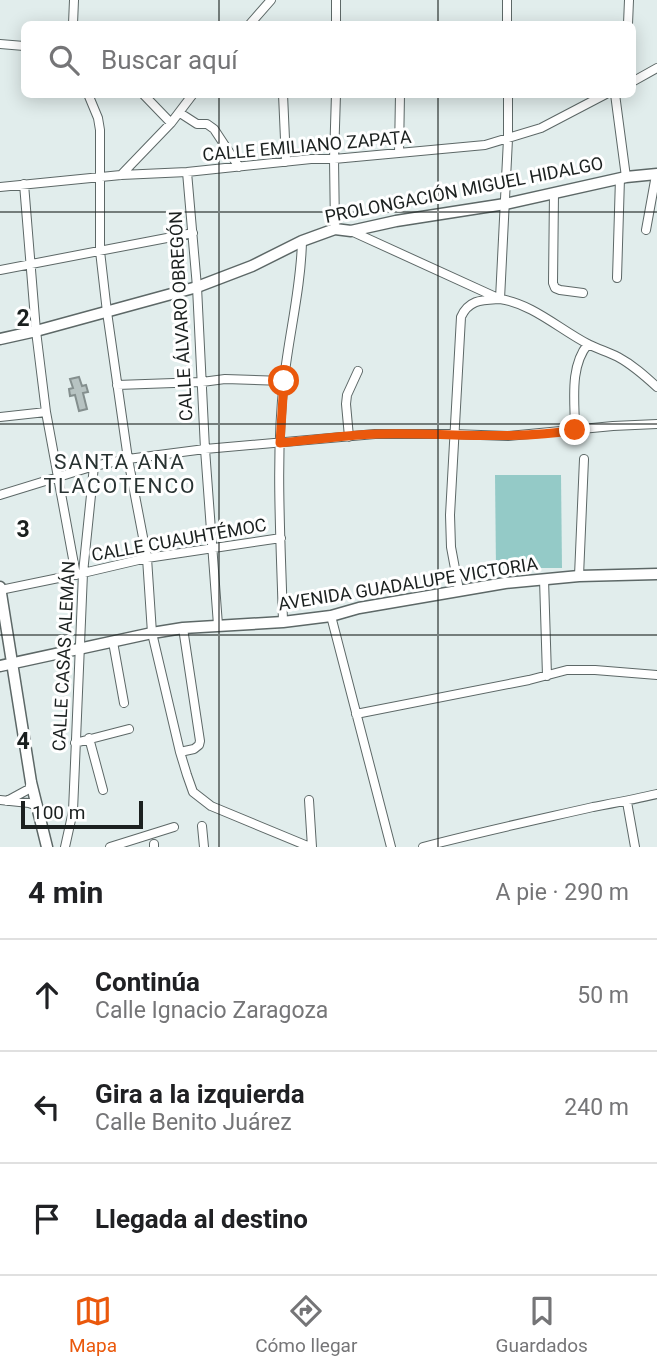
<!DOCTYPE html>
<html lang="es">
<meta charset="utf-8">
<style>
body{margin:0;font-family:Roboto,sans-serif;background:#f6f6f6;color:#202124}
.scale{position:absolute;left:21px;bottom:18px;width:122px;box-sizing:border-box;padding-left:7px;border:4px solid #1b201f;border-top:0;font-size:19px;line-height:24px;white-space:nowrap;color:#1b201f;-webkit-text-stroke:5px #fff;paint-order:stroke}
.stop{position:absolute;width:21px;height:21px;margin:-16px;border:5px solid #ea580c;border-radius:50%;background:#fff}
.stop.end{background:#ea580c;border-color:#fff;box-shadow:0 2px 7px #0008}
.list{margin:0;padding:0;list-style:none}
h2{display:flex;justify-content:space-between;align-items:center;height:91px;margin:0;padding:0 28px;font-size:30px}
h2 small{font-size:23px;font-weight:400;color:#757577}
.list li{display:grid;grid-template-columns:46px 1fr auto;gap:21px;align-items:center;box-sizing:border-box;height:112px;padding:0 28px;border-top:2px solid #e0e0e0}
.list b{display:block;font-size:26px;white-space:nowrap}
.list p{margin:0;font-size:23px;white-space:nowrap;color:#757577}
.list em{font-size:23px;font-style:normal;color:#757577}
.icon{flex:none;width:38px;height:38px;fill:none;stroke:currentColor;stroke-width:2;stroke-linecap:round;stroke-linejoin:round}
.map{position:relative;flex:none;width:657px;height:847px;overflow:hidden}
.search{position:absolute;background:#fff;box-shadow:0 4px 18px #0003;left:21px;right:21px;top:21px;height:77px;display:flex;align-items:center;gap:18px;box-sizing:border-box;padding:0 24px;border-radius:10px;color:#757577;font-size:26px}
.sheet{height:427px;background:#fff}
nav{display:flex;justify-content:space-around;align-items:center;box-sizing:border-box;height:98px;border-top:2px solid #e0e0e0;background:#fff;font-size:19px;color:#757577}
nav a{display:grid;justify-items:center;gap:4px}
nav .on{color:#ea580c}
.map>svg:first-child{display:block}
.green{fill:#94cac7}
.building{fill:#b7c3c2;stroke:#848f8e;stroke-width:2}
.lines{fill:none;stroke-linecap:round;stroke-linejoin:round}
.minor-casing{stroke:#5d6867;stroke-width:10}
.tertiary-casing{stroke:#5d6867;stroke-width:13}
.minor{stroke:#fff;stroke-width:8}
.tertiary{stroke:#fff;stroke-width:10}
.route{stroke:#ea580c;stroke-width:9}
.grid{fill:none;stroke:#1b201f;stroke-width:2;stroke-opacity:0.55}
.labels{text-anchor:middle;stroke-width:6;stroke-linejoin:round;paint-order:stroke}
.street-label{font-size:18px;fill:#1b201f;stroke:#fff}
.quarter-label{font-size:21px;letter-spacing:2px;fill:#293332;stroke:#fff}
.grid-label{font-size:23px;text-anchor:middle;font-weight:bold;fill:#1b201f;stroke:#fff;stroke-width:6;stroke-linejoin:round;paint-order:stroke}
</style>
<div class="map">
<svg width="657" height="847" viewBox="0 0 657 847">
<rect width="100%" height="100%" fill="#e1edec"/>
<!-- green -->
<path class="green" d="M495 475H561L562 568H496Z"/>
<!-- building -->
<path class="building" d="M79 377 82 386 86 385 88 392 83 393 87 409 79 411 75 395 70 396 69 389 73 388 70 379Z"/>
<g class="lines">
<defs>
<path id="minor" d="M336 0V24
M507 0V24
M73 24 74 0
M250 24 271 0
M628 24 629 0
M0 44 24 46
M632 82 657 68
M88 94 98 118 100 130V251L107 312 128 459 147 558 152 633 180 752 187 775 193 792 211 806 310 847
M143 94 171 123
M283 94 286 162
M615 94 626 177
M180 113 197 124H207L214 129 239 167
M399 153 400 94
M187 172 197 287 205 449 218 625
M121 175 171 123 193 94
M24 184 36 331 46 412 76 575
M0 187 121 175 187 172 311 159H334L485 145 541 128 606 94
M554 193 553 283 555 288 560 290 583 293
M335 229 334 159 336 94
M646 230 656 175
M351 231 500 299C533 304 559 329 588 344 598 349 608 352 618 357 633 365 645 376 657 387
M0 270 193 233
M617 278 620 178
M117 385 202 382 225 379 284 381
M0 417 46 412
M575 430C575 402 569 367 588 344
M349 437 346 404 347 395 358 371
M0 495 94 466 128 459 205 449 375 434H453L508 436 613 426 657 424
M579 576 584 459
M544 579 547 676
M0 590 83 573 147 558 281 538
M459 590 451 547 450 515 461 317C469 299 483 300 500 299L508 139V94
M331 616 391 847
M283 622C281 543 275 459 284 380 289 334 301 288 302 241
M113 642 124 703
M356 714 529 680 567 670H595L657 675
M89 738 103 790
M75 743 129 729
M180 752 194 749 199 745 200 741 183 628
M0 800 29 803 37 806
M309 800 312 847
M7 801 29 789 31 782
M627 802 635 847
M202 826 204 847
M154 844V847
M65 847 73 811 83 573 94 466
M110 847 174 827
M423 847C479 832 536 820 593 807 614 803 636 799 657 794"/>
<path id="tertiary" d="M0 339 36 331 197 287 252 266 302 241 335 229 351 231 396 221 505 204 626 177 657 174
M0 587 31 782 47 847
M0 666 152 633 183 628 283 622 331 616 359 608 505 583 579 576 657 574"/>
</defs>
<!-- minor casing -->
<use href="#minor" class="minor-casing"/>
<!-- tertiary casing -->
<use href="#tertiary" class="tertiary-casing"/>
<!-- minor -->
<use href="#minor" class="minor"/>
<!-- tertiary -->
<use href="#tertiary" class="tertiary"/>
</g>
<g class="lines">
<!-- route -->
<path class="route" d="M284 381 280 443C312 440 345 435 377 434 443 432 509 441 575 430"/>
</g>
<!-- grid -->
<path class="grid" d="M219 0V24M438 0V24M219 94V847M438 94V847M0 212H657M0 424H657M0 635H657"/>
<g class="labels">
<!-- street labels -->
<g class="street-label">
<text transform="translate(307 146) rotate(-5)" y="6">CALLE EMILIANO ZAPATA</text>
<text transform="translate(464 190) rotate(-11)" y="6">PROLONGACIÓN MIGUEL HIDALGO</text>
<text transform="translate(181 316) rotate(-93)" y="6">CALLE ÁLVARO OBREGÓN</text>
<text transform="translate(179 540) rotate(-10)" y="6">CALLE CUAUHTÉMOC</text>
<text transform="translate(408 584) rotate(-9)" y="6">AVENIDA GUADALUPE VICTORIA</text>
<text transform="translate(64 656) rotate(-87)" y="6">CALLE CASAS ALEMÁN</text>
</g>
<!-- quarter labels -->
<g class="quarter-label">
<text x="120" y="469">SANTA ANA<tspan x="120" dy="24">TLACOTENCO</tspan></text>
</g>
</g>
<g class="grid-label">
<text x="23" y="326">2</text>
<text x="23" y="537">3</text>
<text x="23" y="749">4</text>
</g>
</svg>
<div class="scale">100 m</div>
<div class="stop" style="left:284px;top:381px"></div>
<div class="stop end" style="left:575px;top:430px"></div>
<div class="search"><svg class="icon" aria-label="search" viewBox="0 0 24 24"><circle cx="10" cy="10" r="6"/><path d="M15 15l6 6"/></svg>Buscar aquí</div>
</div>
<section class="sheet">
<h2>4 min<small>A pie · 290 m</small></h2>
<ul class="list">
<li><svg class="icon" aria-label="ahead" viewBox="0 0 24 24"><path d="M12 20V5M6 11l6-6 6 6"/></svg><div><b>Continúa</b><p>Calle Ignacio Zaragoza</p></div><em>50 m</em></li>
<li><svg class="icon" aria-label="left" viewBox="0 0 24 24"><path d="M17 20v-9H6M10 6l-5 5 5 5"/></svg><div><b>Gira a la izquierda</b><p>Calle Benito Juárez</p></div><em>240 m</em></li>
<li><svg class="icon" aria-label="arrive" viewBox="0 0 24 24"><path d="M6 21V4h12l-3 4 3 4H6"/></svg><div><b>Llegada al destino</b></div></li>
</ul>
</section>
<nav>
<a class="on"><svg class="icon" aria-label="map" viewBox="0 0 24 24"><path d="M3 6l6-2 6 2 6-2v14l-6 2-6-2-6 2zM9 4v14M15 6v14"/></svg>Mapa</a>
<a><svg class="icon" aria-label="directions" viewBox="0 0 24 24"><path d="M12 3l9 9-9 9-9-9zM9 14v-3h6M13 9l2 2-2 2"/></svg>Cómo llegar</a>
<a><svg class="icon" aria-label="saved" viewBox="0 0 24 24"><path d="M7 4h10v16l-5-4-5 4z"/></svg>Guardados</a>
</nav>
